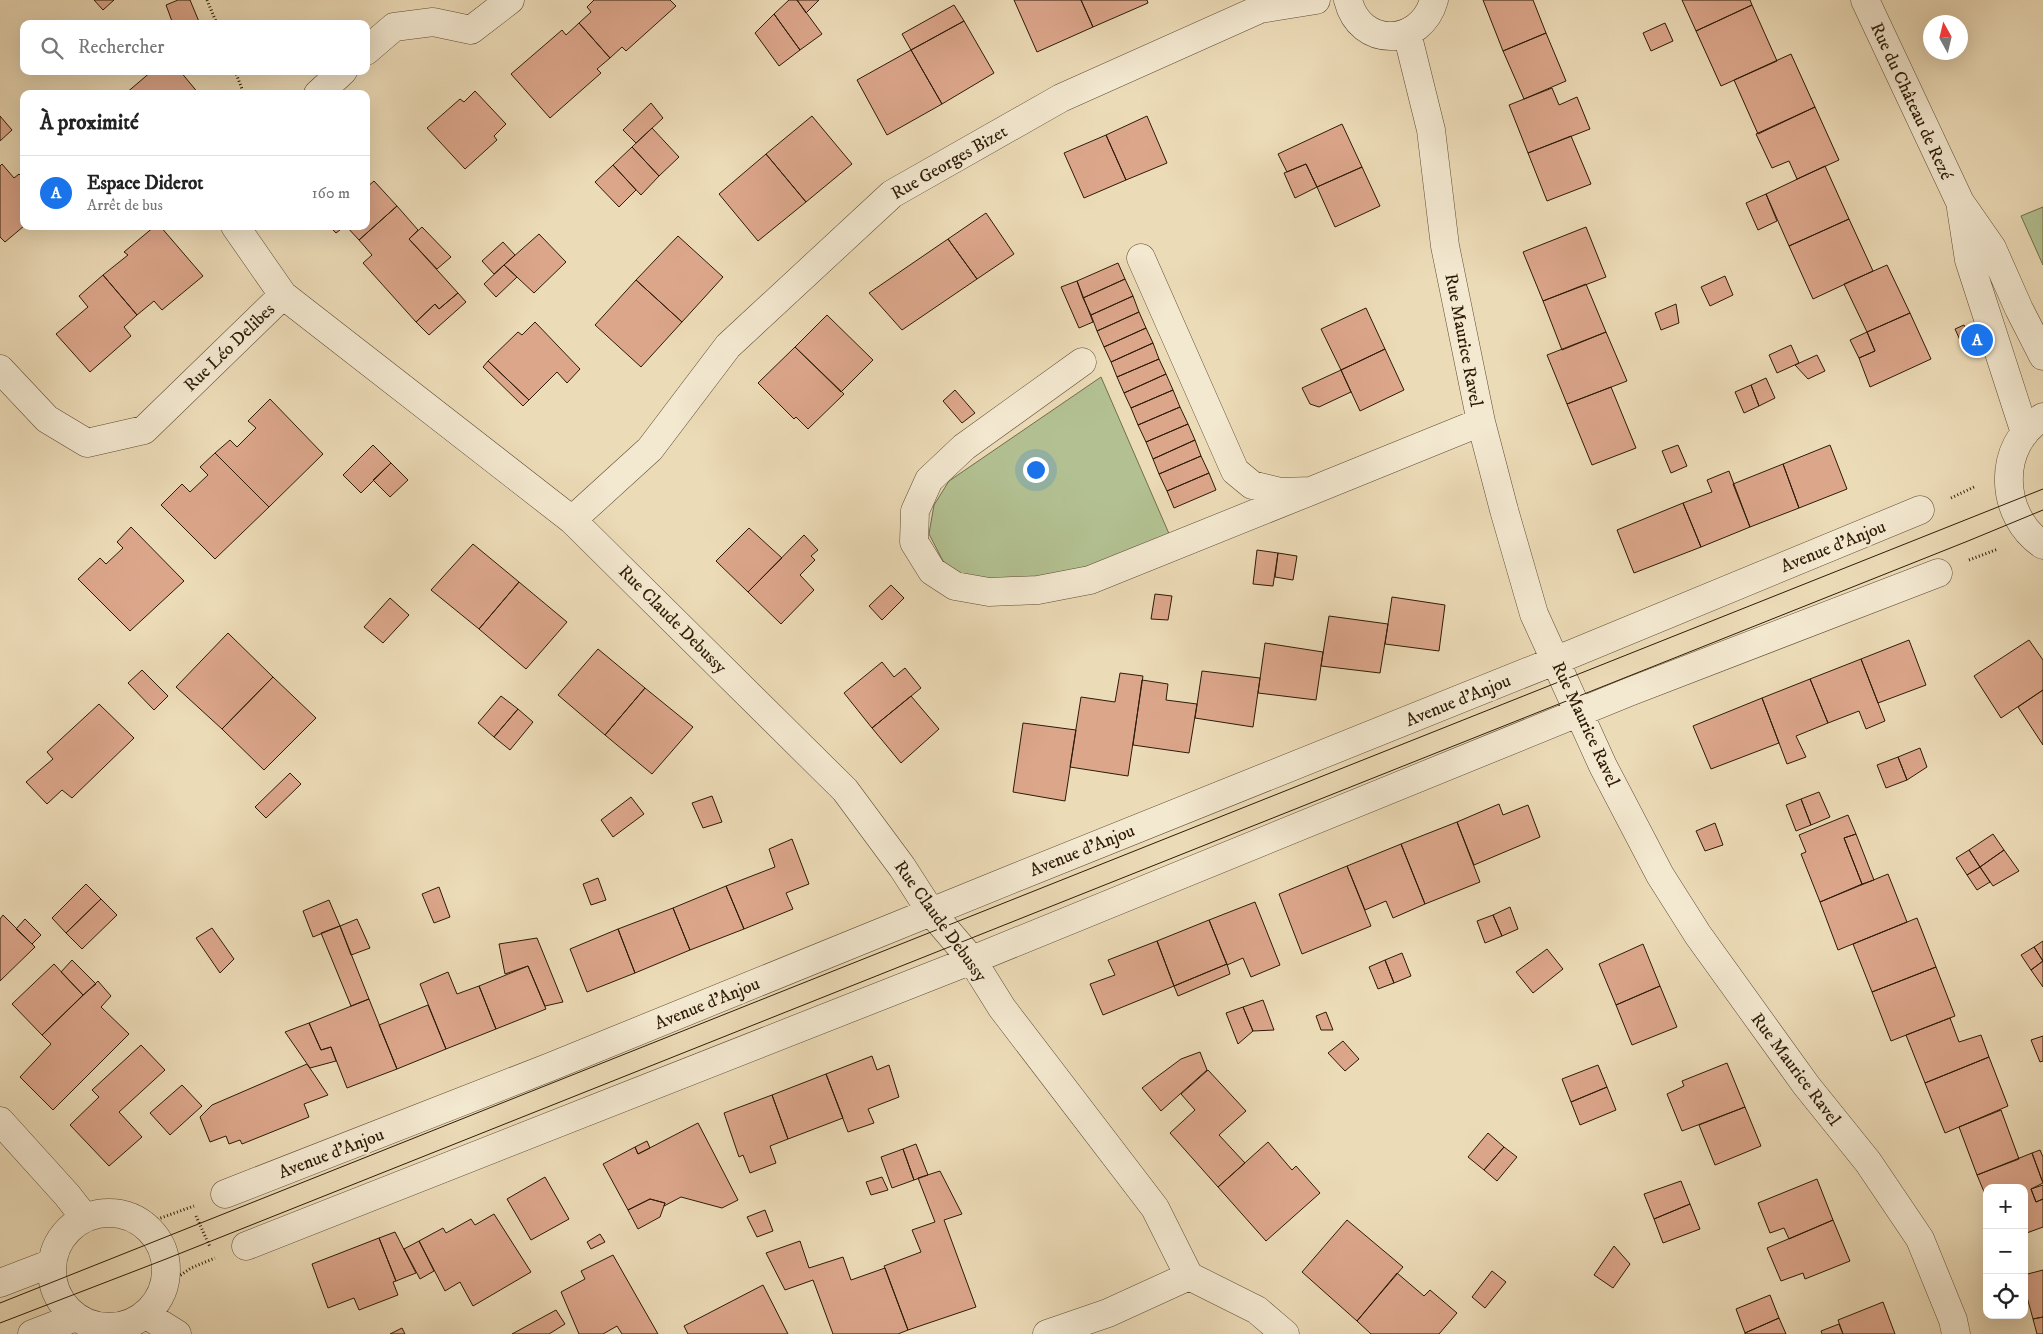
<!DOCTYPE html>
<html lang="fr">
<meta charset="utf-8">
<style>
body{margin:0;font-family:"IM FELL DW Pica",serif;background:#f6f6f6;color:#222}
.controls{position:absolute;right:15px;bottom:15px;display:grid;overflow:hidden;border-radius:10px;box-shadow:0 5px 20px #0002}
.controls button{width:45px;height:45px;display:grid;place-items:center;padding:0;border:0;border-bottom:1px solid #e0e0e0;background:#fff;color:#222;font:25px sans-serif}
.compass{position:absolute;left:1923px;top:15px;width:45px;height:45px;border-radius:50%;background:#fff;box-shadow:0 5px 20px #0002;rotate:352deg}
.you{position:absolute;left:1035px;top:469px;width:18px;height:18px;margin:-12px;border:4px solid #fff;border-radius:50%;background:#1a73e8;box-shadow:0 0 0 8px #1a73e833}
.badge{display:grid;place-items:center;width:32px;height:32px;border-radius:50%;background:#1a73e8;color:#fff;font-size:16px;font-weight:700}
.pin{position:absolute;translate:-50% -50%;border:2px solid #fff;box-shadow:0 1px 5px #0006}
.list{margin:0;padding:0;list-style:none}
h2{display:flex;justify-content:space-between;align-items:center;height:65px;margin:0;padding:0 20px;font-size:21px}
h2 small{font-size:16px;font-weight:400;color:#767676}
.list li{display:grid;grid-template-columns:32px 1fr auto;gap:15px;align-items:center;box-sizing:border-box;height:75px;padding:0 20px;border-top:1px solid #e0e0e0}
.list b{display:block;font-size:19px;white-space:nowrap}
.list p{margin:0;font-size:16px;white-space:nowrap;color:#767676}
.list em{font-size:16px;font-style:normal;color:#767676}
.icon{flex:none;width:28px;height:28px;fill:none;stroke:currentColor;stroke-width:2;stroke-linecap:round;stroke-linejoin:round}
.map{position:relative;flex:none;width:2043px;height:1334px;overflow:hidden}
.search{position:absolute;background:#fff;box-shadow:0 5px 20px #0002;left:20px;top:20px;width:350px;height:55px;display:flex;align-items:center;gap:12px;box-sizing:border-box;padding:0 18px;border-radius:10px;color:#767676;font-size:19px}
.panel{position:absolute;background:#fff;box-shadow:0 5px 20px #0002;left:20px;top:90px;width:350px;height:140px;border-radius:10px}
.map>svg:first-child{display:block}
.green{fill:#b3c192;stroke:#706e4c}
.building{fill:#dca68b;stroke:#2d1b07}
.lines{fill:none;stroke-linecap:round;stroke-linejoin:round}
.minor-casing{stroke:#5d4b33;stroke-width:29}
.path{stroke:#2d1b07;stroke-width:3;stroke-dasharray:1 2.5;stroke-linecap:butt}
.minor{stroke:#f3e8d0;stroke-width:28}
.tram{stroke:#2d1b07;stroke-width:1}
.labels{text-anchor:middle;stroke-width:5;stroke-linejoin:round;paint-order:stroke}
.street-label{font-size:18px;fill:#2d1b07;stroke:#f3e8d0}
</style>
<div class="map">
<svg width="2043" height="1334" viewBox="0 0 2043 1334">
<rect width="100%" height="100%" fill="#ecdbb7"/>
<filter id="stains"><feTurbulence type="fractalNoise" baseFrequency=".004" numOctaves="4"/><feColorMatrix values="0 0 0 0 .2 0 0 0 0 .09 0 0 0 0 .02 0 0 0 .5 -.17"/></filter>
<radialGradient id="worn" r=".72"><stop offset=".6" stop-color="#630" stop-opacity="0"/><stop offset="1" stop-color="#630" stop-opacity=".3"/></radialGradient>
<!-- green -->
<path class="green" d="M2043 207V265L2021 216Z
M1101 377 1170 536 1079 571 1031 580H987L958 574 943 561 929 534 934 505 949 481Z"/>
<!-- building -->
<path class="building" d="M94 0H114L103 10Z
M178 0H190L200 24H173L166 5Z
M594 0H670L676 6 626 51 622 47 610 58 579 23 591 12 587 7Z
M789 0H797L822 34 800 50 774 14Z
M797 0H819L806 13Z
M1014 0H1081L1093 27 1037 52Z
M1081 0H1147L1148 3 1093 27Z
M1483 0H1533L1546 33 1503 51Z
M1682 0H1750L1752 5 1696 31Z
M954 5 964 21 911 50 902 34Z
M1752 5 1777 61 1721 86 1696 31Z
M774 14 800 50 779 66 755 33Z
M964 21 994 73 942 104 911 50Z
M579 23 610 58 597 69 601 73 550 118 511 74 562 30 566 35Z
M1665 23 1673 41 1651 51 1643 33Z
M1546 33 1566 81 1524 99 1503 51Z
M911 50 942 104 887 135 857 80Z
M1791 54 1815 107 1758 134 1734 80Z
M152 71H180L199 94H125Z
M1552 88 1559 105 1577 97 1590 129 1528 153 1509 105Z
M475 91 506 124 494 136 497 140 465 169 427 128 460 99 464 102Z
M651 103 663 118 636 143 623 130Z
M1815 107 1839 160 1797 179 1789 161 1772 168 1756 134Z
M0 116 12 130 0 141Z
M812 116 852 164 806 202 766 154Z
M1147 116 1167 163 1126 180 1106 135Z
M1342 124 1362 167 1317 187 1306 164 1287 172 1278 154Z
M652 128 679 157 659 176 632 147Z
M1106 135 1126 180 1084 198 1064 153Z
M1571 136 1591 184 1547 201 1528 153Z
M632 147 659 176 641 195 613 165Z
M766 154 806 202 758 241 719 194Z
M2 164 14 178 19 174 24 179V226L5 242 0 237V166Z
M1306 164 1317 187 1295 198 1284 173Z
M613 165 636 190 619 207 595 182Z
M1825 166 1849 219 1789 246 1766 194Z
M1362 167 1380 206 1335 227 1317 187Z
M374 181 397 206 359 240 346 226H366V188Z
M1766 194 1777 221 1758 230 1746 203Z
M397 206 418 230 409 239 458 293 439 309 435 304 416 322 363 263 372 255 359 240Z
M986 213 1014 254 977 279 948 239Z
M1849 219 1873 271 1813 299 1789 246Z
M155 226H160L203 276 162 310 154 301 137 315 103 275 128 255 124 252Z
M329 226H345L336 233Z
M422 227 451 257 437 269 409 239Z
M1586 227 1606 277 1543 301 1523 252Z
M539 234 566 262 534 293 504 265Z
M678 236 723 277 682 322 636 280Z
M948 239 977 279 902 330 869 293Z
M503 242 515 255 494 274 482 261Z
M1118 263 1125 279 1083 298 1077 281Z
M504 265 517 277 496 297 484 284Z
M1887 265 1910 313 1867 332 1844 284Z
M103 275 137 315 124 327 131 336 90 372 56 334 88 307 79 296Z
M1725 276 1733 295 1710 306 1701 287Z
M1125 279 1133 296 1091 315 1083 298Z
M636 280 682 322 641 367 595 325Z
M1077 281 1093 322 1079 328 1061 287Z
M1586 284 1606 332 1562 350 1543 301Z
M458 293 466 302 429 335 416 322 435 304 439 309Z
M1133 296 1139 312 1097 331 1091 315Z
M1676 304 1679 323 1661 330 1655 313Z
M1366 308 1385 349 1341 370 1321 329Z
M1139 312 1146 328 1104 347 1097 331Z
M1910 313 1931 359 1870 387 1859 358 1875 351 1867 332Z
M827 315 873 360 841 392 795 347Z
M535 322 580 369 567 383 557 372 529 400 488 361 518 332 522 335Z
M1964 325 1976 349 1966 353 1955 329Z
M1146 328 1153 343 1111 362 1104 347Z
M1606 332 1627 381 1567 404 1547 355Z
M1867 332 1875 351 1859 358 1850 340Z
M1153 343 1159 359 1117 377 1111 362Z
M1791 345 1799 363 1777 373 1769 355Z
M795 347 844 394 808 429 796 417 794 419 758 383Z
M1385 349 1404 390 1360 411 1341 370Z
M1817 355 1825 371 1808 379 1795 365Z
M1159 359 1166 374 1124 393 1117 377Z
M488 361 529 400 523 406 483 367Z
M1341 370 1351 392 1319 407 1310 404 1302 388Z
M1166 374 1173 390 1131 408 1124 393Z
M1766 378 1775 398 1759 406 1751 385Z
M1751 385 1759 406 1744 413 1735 392Z
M1611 387 1636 448 1592 465 1567 404Z
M955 390 975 413 962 423 943 401Z
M1173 390 1180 407 1138 425 1131 408Z
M270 399 323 454 269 507 215 453 230 440 237 447 256 428 248 421Z
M1180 407 1188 424 1146 442 1138 425Z
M1188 424 1195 440 1153 459 1146 442Z
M1195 440 1201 456 1159 474 1153 459Z
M373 445 391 463 361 493 343 475Z
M1678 445 1687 466 1671 473 1662 451Z
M1830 445 1847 489 1799 508 1783 464Z
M215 453 269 507 215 559 161 505 182 484 190 492 208 475 200 467Z
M1201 456 1209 473 1167 491 1159 474Z
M391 463 408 480 390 497 373 480Z
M1783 464 1799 508 1750 527 1733 484Z
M1729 471 1750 527 1701 547 1683 503 1712 492 1707 480Z
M1209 473 1216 490 1174 508 1167 491Z
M1683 503 1701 547 1634 573 1617 530Z
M131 527 184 581 130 631 78 579 100 558 106 564 123 548 117 542Z
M749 528 782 558 748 592 716 561Z
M804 535 818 550 811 556 815 560 800 575 814 590 781 624 748 592Z
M473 544 519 582 479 629 431 590Z
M1257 550 1278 553 1273 586 1253 584Z
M1278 553 1297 556 1293 580 1275 577Z
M519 582 567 622 526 669 479 629Z
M891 585 904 598 882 620 869 606Z
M1155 594 1172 596 1168 620 1151 619Z
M1392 597 1445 605 1439 651 1385 644Z
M390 598 409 615 383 643 364 627Z
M1329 616 1388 624 1380 673 1321 666Z
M228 633 273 677 222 729 176 687Z
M1909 640 1926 685 1878 703 1861 659Z
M2029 640 2043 660V690L2001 718 1974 676Z
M1265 643 1323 652 1316 700 1258 693Z
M598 649 645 688 605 735 558 695Z
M1861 659 1885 721 1866 729 1859 711 1828 723 1810 679Z
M882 662 894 677 905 668 921 688 872 728 844 693Z
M142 670 168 696 154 710 128 683Z
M1202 671 1260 678 1253 727 1195 718Z
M1120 673 1143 676 1128 776 1070 767 1081 697 1115 702Z
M273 677 316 718 264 770 222 729Z
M1810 679 1828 723 1796 736 1806 757 1787 764 1762 698Z
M1142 680 1168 684 1166 700 1197 704 1189 753 1133 745Z
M645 688 693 727 652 774 605 735Z
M2043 690V745L2018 707Z
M501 696 518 709 494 737 478 723Z
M911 696 939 729 901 763 872 728Z
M1762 698 1779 743 1711 769 1693 726Z
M99 704 134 738 72 798 62 790 47 804 26 782 53 759 47 752Z
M518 709 533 722 510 750 494 737Z
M1023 723 1076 730 1065 801 1013 792Z
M1920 748 1927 767 1907 780 1898 757Z
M1898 757 1907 780 1886 788 1877 765Z
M290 773 301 784 266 818 255 807Z
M1819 792 1830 817 1811 825 1801 799Z
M712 796 722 822 703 828 692 803Z
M631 797 644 814 613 837 601 820Z
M1801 799 1811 825 1796 831 1786 805Z
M1499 804 1503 815 1528 805 1540 837 1474 865 1457 822Z
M1848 815 1856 834 1844 838 1862 884 1820 902 1801 854 1806 852 1799 835Z
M1457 822 1480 882 1425 904 1401 844Z
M1715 823 1723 845 1705 851 1696 831Z
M1856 834 1874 880 1862 884 1844 838Z
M1993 834 2004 850 1980 867 1969 850Z
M792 839 809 884 786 893 793 909 744 929 726 886 775 867 769 849Z
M1401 844 1425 904 1393 918 1386 901 1365 910 1347 866Z
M1969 850 1980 867 1967 875 1956 858Z
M2004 850 2019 871 1993 886 1980 867Z
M1347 866 1371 926 1302 954 1279 894Z
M1980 867 1990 882 1977 890 1967 875Z
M1888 874 1907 922 1838 950 1820 902Z
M598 878 606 900 591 905 583 884Z
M86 884 101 899 66 933 52 918Z
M726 886 744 929 690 950 673 908Z
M439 887 450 917 434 923 422 894Z
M101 899 117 915 82 949 66 933Z
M329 900 340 926 313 937 303 911Z
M1255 902 1280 965 1251 977 1243 958 1227 965 1209 920Z
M1510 907 1518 929 1502 936 1493 915Z
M673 908 690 950 635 973 618 929Z
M3 915 35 947 0 981V919Z
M1493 915 1502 936 1485 943 1477 921Z
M1917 918 1936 967 1872 992 1853 944Z
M25 919 41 935 32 944 16 929Z
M357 919 370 948 351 955 340 926Z
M1209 920 1227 964 1174 986 1157 941Z
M340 926 369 999 351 1006 321 933Z
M212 928 234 959 220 973 196 938Z
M618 929 635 973 587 992 570 949Z
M537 938 563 1002 545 1006 528 966 505 974 499 944Z
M1157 941 1174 986 1103 1015 1090 984 1115 975 1108 960Z
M2043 941V961L2034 947Z
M1643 944 1660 986 1616 1005 1599 964Z
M2034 947 2043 961 2031 970 2021 955Z
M1547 949 1563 969 1533 993 1516 972Z
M1402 953 1411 976 1394 983 1385 960Z
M72 960 96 984 83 995 61 972Z
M1385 960 1394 983 1378 989 1369 967Z
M2043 961V987L2031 970Z
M54 964 83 995 42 1035 12 1004Z
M1227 964 1230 974 1178 996 1174 986Z
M528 966 546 1009 496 1029 479 986Z
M1936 967 1955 1016 1891 1041 1872 992Z
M448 972 457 994 479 986 496 1029 446 1049 420 984Z
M98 981 111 996 101 1007 129 1034 53 1110 20 1077 51 1044 42 1035Z
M1660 986 1677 1027 1632 1045 1616 1005Z
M369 999 397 1069 347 1088 331 1047 321 1050 309 1023Z
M1263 1000 1274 1030 1253 1031 1243 1007Z
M428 1005 446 1049 397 1069 379 1025Z
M1243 1007 1253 1031 1238 1044 1226 1013Z
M1326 1012 1333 1030H1321L1316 1016Z
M1950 1018 1959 1042 1981 1035 1989 1057 1925 1083 1906 1035Z
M309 1023 321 1050 331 1047 336 1061 310 1068 285 1032Z
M2043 1036V1061L2040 1062 2031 1040Z
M1343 1041 1359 1059 1345 1071 1328 1053Z
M141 1045 165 1070 119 1112 142 1137 109 1166 70 1125 99 1097 92 1090Z
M1200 1052 1207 1070 1161 1111 1142 1088 1181 1059Z
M872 1056 877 1070 889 1065 899 1097 868 1109 874 1123 848 1132 826 1074Z
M1989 1057 2008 1106 1945 1133 1925 1083Z
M1727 1063 1745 1107 1682 1131 1667 1094 1684 1086 1682 1081Z
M307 1064 328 1095 304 1104 309 1117 242 1144 240 1140 229 1144 226 1136 210 1142 200 1117 212 1105Z
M1598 1065 1607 1087 1571 1102 1562 1079Z
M1208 1070 1246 1111 1219 1135 1245 1163 1218 1187 1170 1133 1195 1110 1181 1094Z
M826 1074 843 1118 788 1139 772 1095Z
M182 1085 202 1106 170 1135 150 1113Z
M1607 1087 1616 1110 1580 1125 1571 1102Z
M772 1095 788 1139 770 1146 776 1163 750 1173 743 1155 739 1157 724 1113Z
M1745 1107 1761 1146 1715 1165 1699 1125Z
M2001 1110 2019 1159 1977 1175 1959 1127Z
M698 1123 738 1200 722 1208 681 1197 664 1206 665 1203 650 1199 628 1210 603 1164 635 1147 638 1154Z
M1488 1133 1504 1147 1484 1170 1468 1157Z
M647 1141 650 1148 638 1154 635 1147Z
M1268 1142 1292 1170 1296 1166 1320 1193 1266 1241 1218 1187Z
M916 1144 928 1175 914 1180 903 1149Z
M1504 1147 1517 1157 1497 1181 1484 1170Z
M903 1149 914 1180 892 1188 881 1157Z
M2040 1150 2043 1157V1183L2032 1153Z
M2032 1153 2043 1183 2031 1189 2036 1202 2043 1199V1227L2024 1234V1188H1987V1199L1977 1175Z
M940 1171 962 1214 944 1220 976 1307 908 1330 884 1266 921 1252 912 1230 935 1222 918 1178Z
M545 1177 569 1219 531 1240 507 1199Z
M882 1177 888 1190 871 1195 866 1182Z
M1817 1179 1833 1220 1789 1239 1784 1228 1770 1233 1758 1203Z
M1681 1181 1690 1204 1654 1219 1644 1194Z
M2043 1185V1199L2036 1202 2031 1189Z
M650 1199 665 1203 660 1217 638 1229 628 1210Z
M1690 1204 1700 1229 1663 1243 1654 1219Z
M765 1210 773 1231 757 1237 747 1217Z
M494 1214 531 1272 473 1306 460 1282 445 1291 419 1241 443 1228 446 1233 471 1219 475 1225Z
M1347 1220 1403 1267 1357 1321 1302 1272Z
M1833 1220 1850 1261 1805 1279 1803 1273 1781 1281 1767 1248Z
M395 1232 416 1273 396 1281 379 1238Z
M600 1234 605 1242 591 1249 587 1242Z
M379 1238 396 1281 393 1282 398 1295 359 1310 354 1298 328 1308 312 1264Z
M419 1241 434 1271 420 1279 404 1249Z
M800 1241 809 1268 843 1257 851 1280 885 1268 908 1330 898 1334H833L813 1280 785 1290 766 1253Z
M1614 1246 1630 1264 1613 1288 1594 1275Z
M613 1255 634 1292 658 1334H622L617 1326 603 1334H579L561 1292 585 1279 581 1271Z
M2043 1270V1317L2033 1319 2024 1286V1275Z
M1492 1271 1506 1282 1485 1308 1472 1297Z
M1397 1273 1424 1296 1430 1290 1457 1313 1439 1334H1371L1357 1321Z
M763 1285 788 1334H688L684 1326Z
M1770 1295 1779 1318 1745 1333 1736 1309Z
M1883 1302 1895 1334H1843L1838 1320Z
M556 1310 565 1324 549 1334H512Z
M2043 1317V1334H2037L2033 1319Z
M1779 1318 1786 1334H1745V1333Z
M1839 1324 1843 1334H1822L1821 1331Z
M402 1328 405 1334H390Z"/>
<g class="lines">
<defs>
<path id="minor" d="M1348 0C1360 49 1421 47 1434 0
M1865 0 1960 202 1992 248 2019 309 2043 356
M1407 33 1431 130 1445 246 1481 422 1504 510 1534 614 1603 766 1660 875 1698 935 1806 1085 1868 1162 1920 1239 1953 1320 1956 1334
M366 51 394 27 433 22 471 30 510 0
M318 94 343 71
M1961 208 1969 260 2025 433
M235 226 283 295
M1141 258 1235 471 1252 485 1281 492 1311 491 1481 422
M1082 362 964 447 929 480 915 511 914 542 932 571 955 586 989 592 1038 590 1090 580 1311 491
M0 369 47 419 87 443 144 430 283 295 572 520 845 790 902 867 931 912 972 960 1002 1008 1155 1208 1189 1276 1257 1310 1285 1334
M2043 417C1996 445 1999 516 2043 545
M572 520 650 449 728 346 892 194 1061 98 1260 9 1316 0
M0 1121 67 1195 85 1218
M225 1194 550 1067 1017 877 1557 660 1920 510
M52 1270a57 57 0 1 1 114 0a57 57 0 1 1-114 0Z
M246 1246 972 960 1629 692 1938 573
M0 1283 52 1263
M145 1314 177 1334
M32 1334 76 1317
M1047 1334 1108 1313 1189 1276"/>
</defs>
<!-- minor casing -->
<use href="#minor" class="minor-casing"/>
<!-- path -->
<path class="path" d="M207 0 217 24
M235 71 244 94
M1951 498 1974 487
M1969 560 1998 549
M196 1216 210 1247
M144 1224 194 1206
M166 1285 191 1268 215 1258"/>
<!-- minor -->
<use href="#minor" class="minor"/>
<!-- tram -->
<path class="tram" d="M0 1303 2043 489
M0 1323 166 1259 1968 541 2043 510"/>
</g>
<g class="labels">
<!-- street labels -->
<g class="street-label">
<text transform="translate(1912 101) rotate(65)" y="6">Rue du Château de Rezé</text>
<text transform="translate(949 162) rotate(-30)" y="6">Rue Georges Bizet</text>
<text transform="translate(1464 340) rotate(79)" y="6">Rue Maurice Ravel</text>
<text transform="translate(229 347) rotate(-44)" y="6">Rue Léo Delibes</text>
<text transform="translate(1833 546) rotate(-22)" y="6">Avenue d'Anjou</text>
<text transform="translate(673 619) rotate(45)" y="6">Rue Claude Debussy</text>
<text transform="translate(1458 700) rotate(-22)" y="6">Avenue d'Anjou</text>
<text transform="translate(1586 724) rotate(65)" y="6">Rue Maurice Ravel</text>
<text transform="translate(1082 850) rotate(-22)" y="6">Avenue d'Anjou</text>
<text transform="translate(941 921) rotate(54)" y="6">Rue Claude Debussy</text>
<text transform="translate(707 1003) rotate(-22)" y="6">Avenue d'Anjou</text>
<text transform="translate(1796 1069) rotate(53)" y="6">Rue Maurice Ravel</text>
<text transform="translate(331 1153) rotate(-21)" y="6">Avenue d'Anjou</text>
</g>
</g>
<rect width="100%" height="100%" filter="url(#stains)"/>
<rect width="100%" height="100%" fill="url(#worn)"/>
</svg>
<div class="controls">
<button>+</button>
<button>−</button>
<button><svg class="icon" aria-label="locate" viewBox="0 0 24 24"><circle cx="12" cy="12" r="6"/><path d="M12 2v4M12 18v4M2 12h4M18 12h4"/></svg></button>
</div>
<svg class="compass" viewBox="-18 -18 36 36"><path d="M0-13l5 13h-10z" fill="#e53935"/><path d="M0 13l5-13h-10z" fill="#767676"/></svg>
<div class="you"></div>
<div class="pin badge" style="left:1977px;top:340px">A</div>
<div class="search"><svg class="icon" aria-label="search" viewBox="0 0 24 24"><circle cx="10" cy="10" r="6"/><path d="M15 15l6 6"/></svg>Rechercher</div>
<section class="panel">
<h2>À proximité<small></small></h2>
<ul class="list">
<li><span class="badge">A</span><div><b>Espace Diderot</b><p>Arrêt de bus</p></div><em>160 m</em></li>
</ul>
</section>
</div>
